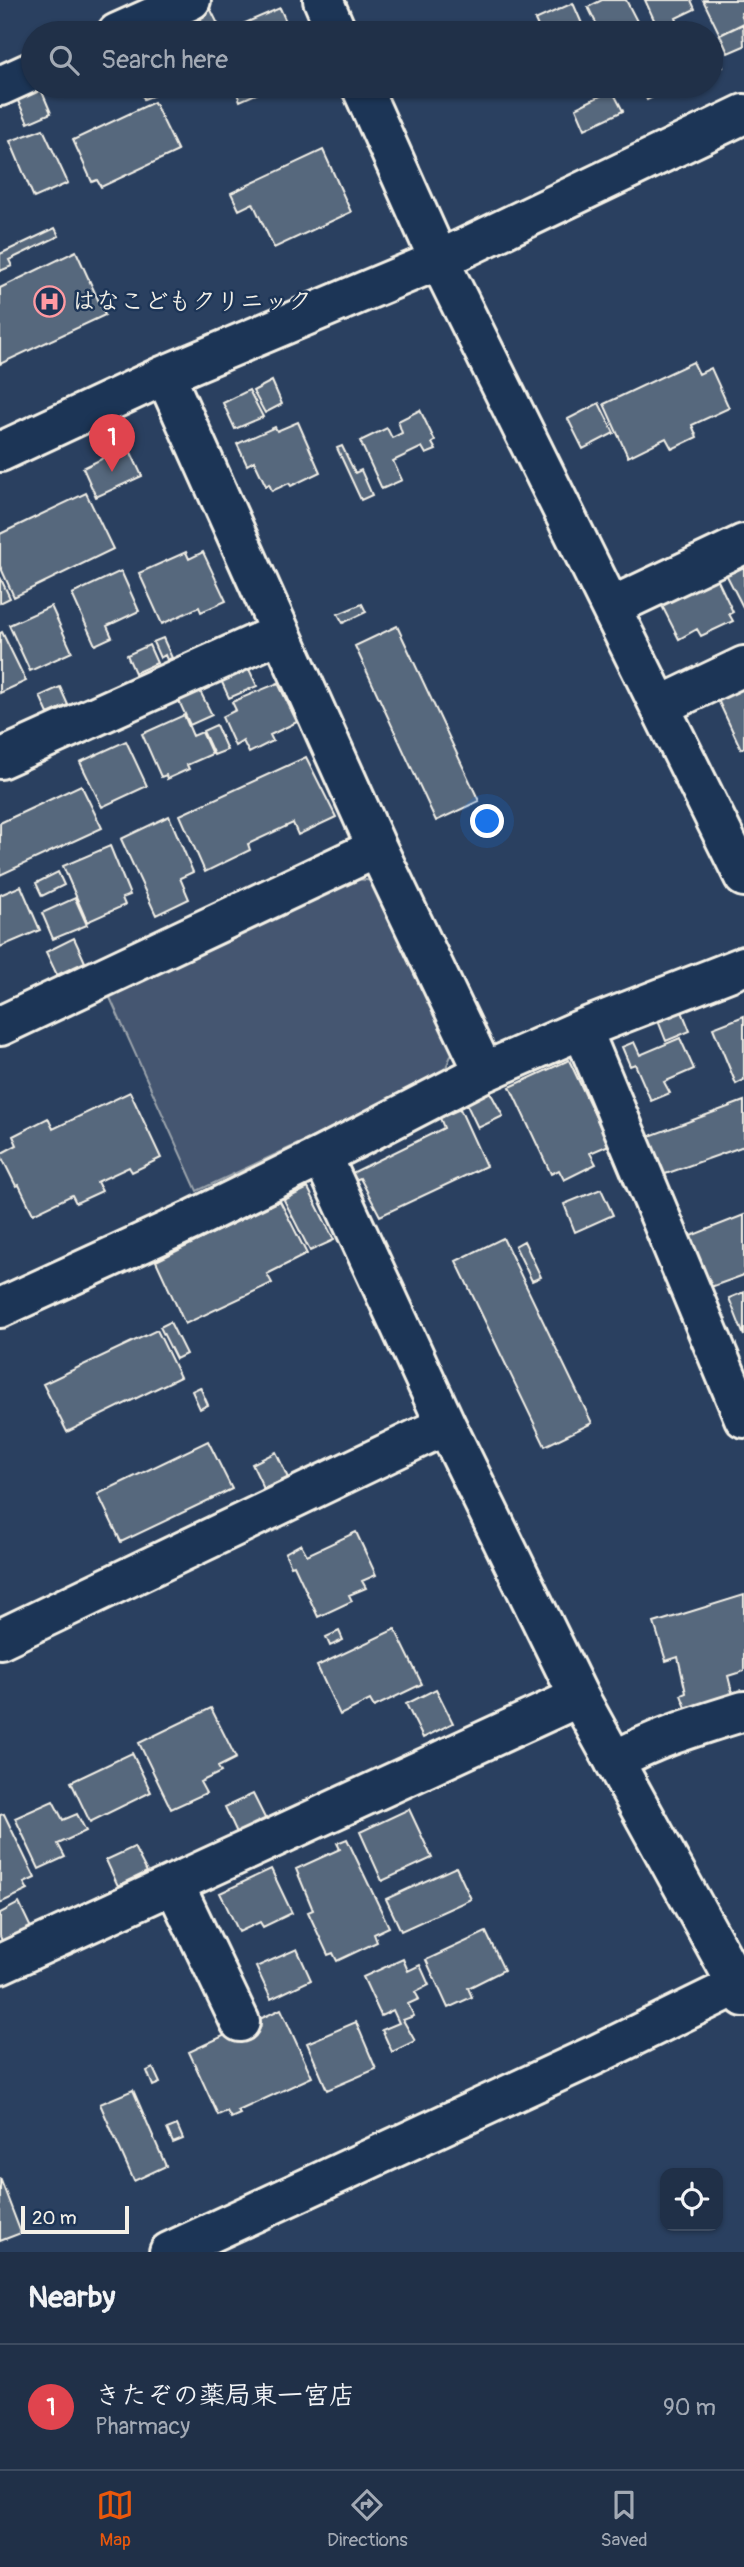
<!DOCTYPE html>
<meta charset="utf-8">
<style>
body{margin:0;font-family:Pangolin,"Klee One",sans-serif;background:#2d3c52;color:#f1f3f6}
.controls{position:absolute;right:21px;bottom:21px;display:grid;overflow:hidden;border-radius:14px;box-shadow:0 2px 5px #0004}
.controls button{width:63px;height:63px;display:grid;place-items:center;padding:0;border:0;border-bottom:2px solid #3d4b60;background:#203048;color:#f1f3f6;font:35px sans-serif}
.scale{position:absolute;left:21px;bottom:18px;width:108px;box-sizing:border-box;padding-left:7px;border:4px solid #f4f1e8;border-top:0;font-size:19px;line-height:24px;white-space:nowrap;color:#f4f1e8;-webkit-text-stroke:5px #1d3557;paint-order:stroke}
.you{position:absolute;left:488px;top:822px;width:24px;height:24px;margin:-18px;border:5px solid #fff;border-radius:50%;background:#1a73e8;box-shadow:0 0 0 10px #1a73e833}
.badge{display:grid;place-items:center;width:46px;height:46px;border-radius:50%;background:#ea580c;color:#fff;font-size:23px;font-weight:700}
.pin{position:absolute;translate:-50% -58px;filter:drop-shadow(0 2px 4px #0008)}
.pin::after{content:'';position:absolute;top:37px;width:24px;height:21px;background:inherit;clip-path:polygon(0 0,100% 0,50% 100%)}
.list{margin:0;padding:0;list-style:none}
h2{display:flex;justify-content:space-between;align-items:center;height:91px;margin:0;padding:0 28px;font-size:30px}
h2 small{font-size:23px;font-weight:400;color:#a2a9b4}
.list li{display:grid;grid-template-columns:46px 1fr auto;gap:21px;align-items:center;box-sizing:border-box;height:126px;padding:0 28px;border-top:2px solid #3d4b60}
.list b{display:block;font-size:26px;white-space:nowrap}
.list p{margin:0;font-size:23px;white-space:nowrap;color:#a2a9b4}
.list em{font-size:23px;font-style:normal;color:#a2a9b4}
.icon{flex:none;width:38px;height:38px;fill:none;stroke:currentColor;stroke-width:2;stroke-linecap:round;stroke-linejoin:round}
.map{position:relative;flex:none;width:744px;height:2252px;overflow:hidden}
.search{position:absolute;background:#203048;box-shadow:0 2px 5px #0004;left:21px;right:21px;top:21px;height:77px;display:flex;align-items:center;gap:18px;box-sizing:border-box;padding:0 24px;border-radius:38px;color:#a2a9b4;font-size:26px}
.sheet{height:217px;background:#203048}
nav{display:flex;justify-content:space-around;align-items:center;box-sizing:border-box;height:98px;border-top:2px solid #3d4b60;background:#203048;font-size:19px;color:#a2a9b4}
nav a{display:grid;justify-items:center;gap:4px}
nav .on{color:#ea580c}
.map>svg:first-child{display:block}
.green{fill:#445771;stroke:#9ca4ac;stroke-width:2}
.building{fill:#56677d;stroke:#f4f1e8;stroke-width:2}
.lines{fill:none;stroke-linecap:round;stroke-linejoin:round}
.minor-casing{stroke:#f4f1e8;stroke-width:44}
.minor{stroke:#1d3557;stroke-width:38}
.labels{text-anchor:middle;stroke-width:5;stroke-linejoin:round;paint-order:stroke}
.poi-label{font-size:24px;font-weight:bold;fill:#f4f1e8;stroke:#1d3557;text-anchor:start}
</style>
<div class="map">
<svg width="744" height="2252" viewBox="0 0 744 2252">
<rect width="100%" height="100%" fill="#2a4060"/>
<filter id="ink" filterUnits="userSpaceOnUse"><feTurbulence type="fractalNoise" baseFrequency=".0143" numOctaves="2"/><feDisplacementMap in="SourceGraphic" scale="14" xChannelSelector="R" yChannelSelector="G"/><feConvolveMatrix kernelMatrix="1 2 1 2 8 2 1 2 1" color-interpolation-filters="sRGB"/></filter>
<g filter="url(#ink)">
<!-- green -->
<path class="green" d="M346 878 375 881 453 1051 442 1077 197 1191 107 991Z"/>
<!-- building -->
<path class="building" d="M602 0H626L642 31 601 33 588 7Z
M645 0H691L695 9 676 18 680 28 669 33H660Z
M703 0H744V12L741 13 744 23 720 35Z
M573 3 586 33H541L535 20Z
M210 8 219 26 207 32 198 14Z
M280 8 291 33H222Z
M743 24 744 46 728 53 720 35Z
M713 48 723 67 711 73V49Z
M139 86H151L155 95 144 99Z
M234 86H274L240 101Z
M641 86H673L674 87 647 100Z
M40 87 51 113 28 123 17 99Z
M612 90 623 111 585 129 576 108Z
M154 102 178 151 101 187 97 180 92 182 73 140Z
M43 129 68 183 34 198 10 141Z
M323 150 351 212 274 248 253 203 239 210 231 193Z
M55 228 59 236 9 260 12 266 0 271V254Z
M76 251 105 315 0 364V288Z
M693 362 699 374 711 368 729 408 692 425 697 437 672 449 666 438 628 457 604 404Z
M272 381 282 404 265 413 253 391Z
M249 390 263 417 235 429 223 403Z
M599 403 614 433 583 449 568 419Z
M420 410 435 441 432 443 436 450 426 454 422 447 393 461 402 480 382 489 360 441 387 428 392 438 402 433 398 421Z
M298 422 320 472 291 486 289 483 272 491 269 484 266 486 254 461 247 465 237 444 275 427 277 431Z
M128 446 142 476 96 497 83 468Z
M342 446 355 473 361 470 372 495 361 500 337 448Z
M86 493 113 549 14 597 0 566V534Z
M186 552 189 559 203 552 226 601 201 612 199 607 162 624 139 573Z
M744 560V606L743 607 724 570Z
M121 571 139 611 107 626 112 637 95 645 72 594Z
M715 574 733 612 729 614 733 621 701 636 697 629 679 639 660 602Z
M0 577 10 598 0 603Z
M362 604 366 612 343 623 338 614Z
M51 606 72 652 30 671 9 625Z
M397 626 479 801 436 821 355 646Z
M2 632 26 681 0 693V633Z
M163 638 172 658 167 660 165 655 160 658 153 642Z
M149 645 157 663 135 673 127 655Z
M247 665 257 686 229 698 220 678Z
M278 683 297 722 270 735 273 741 249 753 243 741 235 746 222 717 236 710 232 702Z
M60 687 68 705 48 714 40 696Z
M199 689 212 715 190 725 178 699Z
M744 689V747L741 749 718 700Z
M184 715 193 736 202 732 212 754 187 765 189 769 167 779 166 775 161 777 142 734Z
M216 725 227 750 214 755 203 731Z
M126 741 147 786 102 807 80 762Z
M306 757 336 817 298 835 293 823 248 844 250 850 205 872 180 815Z
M81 785 102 828 0 875V823Z
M169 816 193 872 180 878 189 899 156 915 121 839Z
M110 846 130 895 122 898 125 905 87 922 63 866Z
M58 872 64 885 42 896 36 883Z
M21 886 40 930 0 947V895Z
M75 898 87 925 53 939 42 913Z
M74 938 85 962 57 975 46 952Z
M681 1009 690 1031 666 1041 657 1018Z
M744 1016V1080L736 1084 713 1028Z
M680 1038 694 1069 664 1082 670 1093 651 1101 635 1064 630 1066 622 1047 634 1042 640 1055Z
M569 1060 609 1145 590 1153 596 1164 564 1180 559 1170 551 1174 510 1087Z
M130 1092 161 1158 132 1172 129 1167 97 1182 102 1191 76 1203 72 1195 33 1214 19 1185 16 1186 0 1154 17 1145 13 1136 48 1118 53 1129Z
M490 1092 503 1116 478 1128 466 1103Z
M744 1101V1146L657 1177 644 1138Z
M460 1109 486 1166 380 1216 360 1178 353 1181 350 1174 444 1128 440 1118Z
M308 1188 334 1240 310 1251 284 1200Z
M601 1189 613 1215 575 1232 564 1204Z
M280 1201 307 1254 267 1274 272 1283 185 1324 156 1261Z
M744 1215V1275L708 1288 688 1237Z
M503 1238 592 1423 545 1446 456 1261Z
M524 1241 541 1277 532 1281 515 1246Z
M744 1292V1336L729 1298Z
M170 1322 186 1354 176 1359 160 1327Z
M157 1330 180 1377 67 1432 43 1384Z
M200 1387 208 1405 200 1409 192 1391Z
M208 1441 232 1489 121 1542 98 1494Z
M276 1452 288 1478 264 1489 252 1464Z
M356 1532 376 1575 362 1581 366 1588 349 1595 352 1601 318 1617 294 1565 291 1566 285 1553 301 1544 307 1555Z
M744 1595V1671L728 1676 733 1696 688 1713 681 1695 686 1693 678 1657 666 1661 654 1623Z
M395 1629 422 1684 374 1707 370 1700 340 1715 317 1666Z
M339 1631 343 1640 330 1646 326 1637Z
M436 1689 453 1723 423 1738 406 1704Z
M211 1708 236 1758 218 1767 221 1772 200 1782 206 1793 171 1809 139 1743Z
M132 1753 151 1792 90 1822 71 1782Z
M253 1794 267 1822 238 1835 225 1807Z
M53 1801 63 1820 77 1814 86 1831 58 1844 65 1857 39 1869 15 1818Z
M409 1809 432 1858 382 1881 360 1832Z
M4 1814 35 1878 24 1883 28 1890 0 1903V1815Z
M347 1839 389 1927 374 1934 377 1942 337 1961 333 1953 328 1955 308 1912 313 1910 296 1869 340 1849 337 1843Z
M134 1847 147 1872 118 1886 106 1860Z
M456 1867 471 1899 401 1931 386 1899Z
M271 1869 292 1913 263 1927 260 1922 239 1932 220 1893Z
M19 1903 31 1928 2 1941 0 1936V1913Z
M486 1932 504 1970 468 1988 472 1997 448 2008 426 1960Z
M297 1949 311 1980 271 1999 256 1967Z
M403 1959 408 1971 420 1965 429 1985 415 1992 419 1999 408 2004 414 2016 403 2020 415 2041 392 2052 382 2030 399 2023 393 2010 381 2016 363 1977Z
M281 2009 312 2077 238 2111 240 2114 231 2118 227 2111 218 2115 189 2052Z
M356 2022 376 2069 327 2090 307 2043Z
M153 2068 160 2083 153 2086 147 2071Z
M133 2090 166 2166 134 2181 100 2104Z
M177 2125 183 2139 173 2143 167 2129Z
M0 2178 21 2233 0 2241Z"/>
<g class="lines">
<defs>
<path id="minor" d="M323 0 337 33
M117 33 191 0
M0 86 33 71
M361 86 439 260 744 877
M165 375 377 848 484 1072
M0 452 165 375 439 260 744 114
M611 607 744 544
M660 706 744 666
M0 759 280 633
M0 1026 377 848
M582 1029 744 1418
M0 1308 192 1220 322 1156 484 1072 582 1029 744 966
M0 1639 446 1425
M579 1697 744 1997
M614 1761C655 1738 699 1725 744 1711
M174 1884 240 2022
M0 1964 579 1697 446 1425 322 1156
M169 2252 597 2054 744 1982"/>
</defs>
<!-- minor casing -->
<use href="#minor" class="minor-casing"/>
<!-- minor -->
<use href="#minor" class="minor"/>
</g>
</g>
<!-- icons -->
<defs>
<symbol id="hospital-ring" viewBox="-11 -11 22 22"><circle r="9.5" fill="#1d3557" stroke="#ff9aa2" stroke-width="1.5"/><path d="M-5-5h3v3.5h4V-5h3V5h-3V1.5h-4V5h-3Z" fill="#ff9aa2"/></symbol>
</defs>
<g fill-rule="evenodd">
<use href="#hospital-ring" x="32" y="284" width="35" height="35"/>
</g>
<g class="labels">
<!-- poi labels -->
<g class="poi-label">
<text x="72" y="309">はなこどもクリニック</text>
</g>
</g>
</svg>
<div class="controls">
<button><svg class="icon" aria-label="locate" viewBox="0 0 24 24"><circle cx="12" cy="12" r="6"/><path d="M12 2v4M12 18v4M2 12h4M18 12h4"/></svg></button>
</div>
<div class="scale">20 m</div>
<div class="you"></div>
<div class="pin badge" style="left:112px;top:472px;background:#e0444e">1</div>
<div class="search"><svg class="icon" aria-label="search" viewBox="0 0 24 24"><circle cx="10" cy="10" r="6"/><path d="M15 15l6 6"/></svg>Search here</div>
</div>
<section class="sheet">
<h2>Nearby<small></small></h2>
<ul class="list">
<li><span class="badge" style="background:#e0444e">1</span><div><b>きたぞの薬局東一宮店</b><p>Pharmacy</p></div><em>90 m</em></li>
</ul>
</section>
<nav>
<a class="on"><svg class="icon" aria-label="map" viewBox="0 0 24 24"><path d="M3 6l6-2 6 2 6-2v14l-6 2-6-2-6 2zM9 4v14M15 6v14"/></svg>Map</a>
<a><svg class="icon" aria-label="directions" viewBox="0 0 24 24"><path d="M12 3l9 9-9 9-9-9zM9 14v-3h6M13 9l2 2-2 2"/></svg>Directions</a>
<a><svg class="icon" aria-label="saved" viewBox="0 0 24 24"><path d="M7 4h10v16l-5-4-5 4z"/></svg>Saved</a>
</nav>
